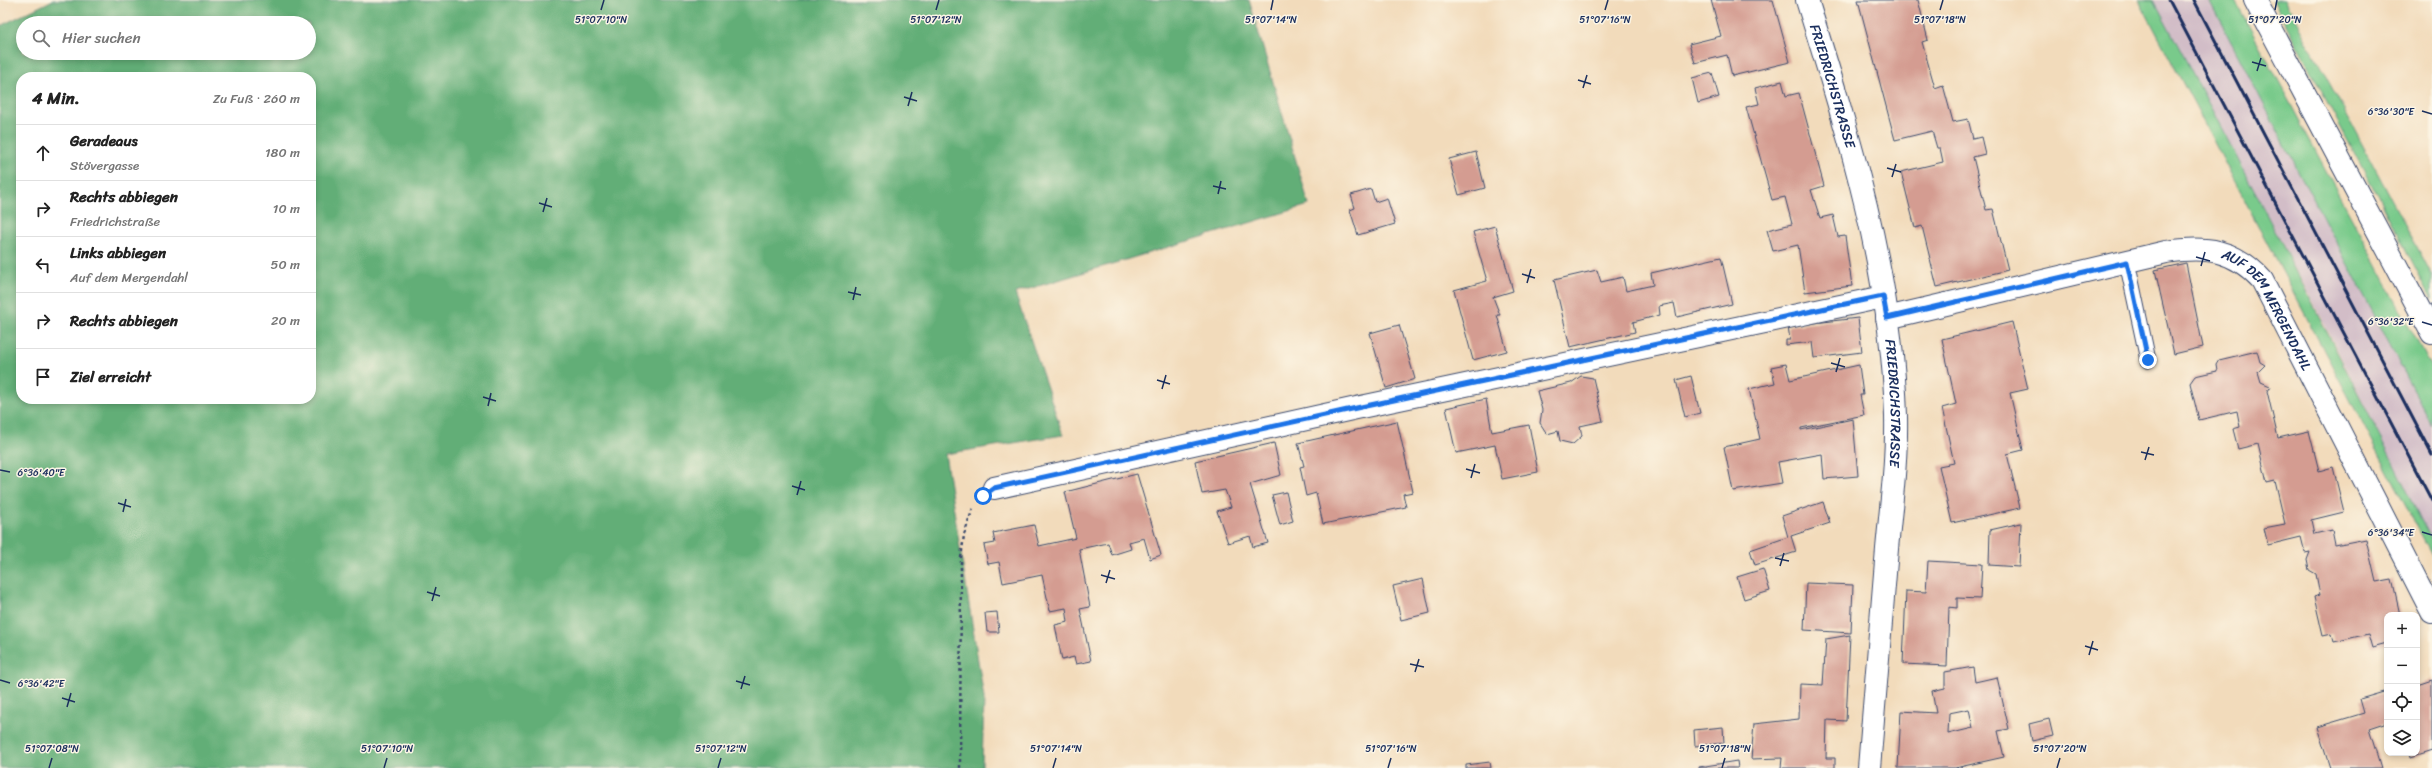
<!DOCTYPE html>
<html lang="de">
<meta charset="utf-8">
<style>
body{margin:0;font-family:Sriracha,sans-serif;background:#f2f2f2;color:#222}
.controls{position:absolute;right:12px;bottom:12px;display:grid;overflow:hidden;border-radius:8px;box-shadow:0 2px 6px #0003}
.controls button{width:36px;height:36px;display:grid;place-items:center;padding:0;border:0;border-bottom:1px solid #e0e0e0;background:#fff;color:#222;font:20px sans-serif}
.stop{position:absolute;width:12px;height:12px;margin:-9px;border:3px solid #1a73e8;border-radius:50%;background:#fff}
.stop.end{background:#1a73e8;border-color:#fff;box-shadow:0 1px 4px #0008}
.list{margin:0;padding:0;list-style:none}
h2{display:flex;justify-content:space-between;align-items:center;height:52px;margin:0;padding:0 16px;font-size:17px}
h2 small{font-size:13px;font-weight:400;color:#767676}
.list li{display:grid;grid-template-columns:26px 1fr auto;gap:12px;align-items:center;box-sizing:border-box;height:56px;padding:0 16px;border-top:1px solid #e0e0e0}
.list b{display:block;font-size:15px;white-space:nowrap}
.list p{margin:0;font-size:13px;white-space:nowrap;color:#767676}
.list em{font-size:13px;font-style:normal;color:#767676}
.icon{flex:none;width:22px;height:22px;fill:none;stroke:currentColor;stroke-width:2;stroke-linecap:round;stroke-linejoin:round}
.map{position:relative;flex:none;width:2432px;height:768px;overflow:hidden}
.search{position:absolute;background:#fff;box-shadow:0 2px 6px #0003;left:16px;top:16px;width:300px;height:44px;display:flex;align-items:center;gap:10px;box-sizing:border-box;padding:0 14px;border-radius:22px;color:#767676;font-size:15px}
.panel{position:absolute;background:#fff;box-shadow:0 2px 6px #0003;left:16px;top:72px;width:300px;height:332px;border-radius:16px}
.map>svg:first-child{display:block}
.industrial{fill:#d2bdc7}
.green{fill:#79ca8b;stroke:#4a7c74}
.forest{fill:#62ae77;stroke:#3e6e6a;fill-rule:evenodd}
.building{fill:#d49c91;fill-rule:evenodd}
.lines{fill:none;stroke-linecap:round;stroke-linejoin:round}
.service-casing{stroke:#3b496c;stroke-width:17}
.minor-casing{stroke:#3b496c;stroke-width:24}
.tertiary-casing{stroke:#3b496c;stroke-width:24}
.path{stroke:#3b496c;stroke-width:2.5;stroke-dasharray:3 3;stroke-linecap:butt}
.service{stroke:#fff;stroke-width:15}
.minor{stroke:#fff;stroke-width:22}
.tertiary{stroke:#fff;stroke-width:22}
.rail{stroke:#1b2f5e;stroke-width:3}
.route{stroke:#1a73e8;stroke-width:5}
.ticks{fill:none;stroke:#1b2f5e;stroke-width:1.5}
.labels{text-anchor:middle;stroke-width:3;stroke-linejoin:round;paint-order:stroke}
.street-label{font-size:14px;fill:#1b2f5e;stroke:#fcf5e5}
.ticks-label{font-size:10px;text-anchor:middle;fill:#1b2f5e;stroke:#fcf5e5;stroke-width:3;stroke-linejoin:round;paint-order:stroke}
</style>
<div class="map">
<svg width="2432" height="768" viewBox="0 0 2432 768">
<rect width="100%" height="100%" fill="#fcf5e5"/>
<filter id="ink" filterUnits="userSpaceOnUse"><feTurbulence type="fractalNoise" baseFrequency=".025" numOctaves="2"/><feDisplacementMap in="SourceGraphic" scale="8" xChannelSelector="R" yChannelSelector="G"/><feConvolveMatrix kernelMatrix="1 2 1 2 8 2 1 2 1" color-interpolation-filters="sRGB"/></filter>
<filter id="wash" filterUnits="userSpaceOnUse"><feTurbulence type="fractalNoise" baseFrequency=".012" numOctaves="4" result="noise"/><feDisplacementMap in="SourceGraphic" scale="16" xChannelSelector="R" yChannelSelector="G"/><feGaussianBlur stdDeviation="0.9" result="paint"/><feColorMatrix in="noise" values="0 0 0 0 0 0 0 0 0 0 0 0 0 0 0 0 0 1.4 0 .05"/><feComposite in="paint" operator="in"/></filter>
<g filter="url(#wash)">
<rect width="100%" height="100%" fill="#f2dbbb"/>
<!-- industrial -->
<path class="industrial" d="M2154 0H2209L2432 425V541L2326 327Z"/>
<!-- green -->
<path class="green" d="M2139 0H2154C2249 179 2342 359 2432 541V555Z
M2209 0H2235L2432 369V425Z
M2273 0H2285L2432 275V299Z"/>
<!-- forest -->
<path class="forest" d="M53 0H1249L1309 205 1015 293 1063 435 945 454 984 698 982 768H0V26ZM23 23H309V53H23ZM21 77H311V399H21Z"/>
<g id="blocks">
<!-- building -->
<path class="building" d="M1711 0H1773L1790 62 1732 76 1727 55 1695 63 1689 44 1721 36Z
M1858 0H1918L1928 40 1922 42 1935 88 1943 85 1953 122 1968 119 1973 139 1981 137 1985 154 1973 157 1986 210 1993 209 2008 270 1937 287 1922 226 1915 228 1901 172 1943 162 1940 148H1937L1932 131 1895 140Z
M1712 73 1719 97 1698 103 1692 78Z
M1782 81 1786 96 1799 93 1824 186 1811 190 1820 218 1833 215 1838 237 1845 236 1852 286 1805 292 1798 245 1773 251 1767 230 1792 224 1785 197 1772 200 1746 107 1759 104 1755 88Z
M1476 152 1485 188 1459 195 1449 159Z
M1371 189 1375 202 1387 198 1395 224 1358 235 1350 210 1355 208 1351 195Z
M1495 226 1513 291 1493 297 1500 315H1497L1507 351 1473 360 1454 290 1487 281 1473 232Z
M1721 257 1732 304 1677 317 1674 303 1659 306 1660 315 1633 322 1635 332 1570 347 1554 280 1597 270 1601 282 1623 277 1626 291 1653 285 1651 273Z
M2186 263 2203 347 2174 354 2155 270Z
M1858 318 1862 352 1814 358 1812 342 1786 345V340H1790L1788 326Z
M2012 322 2028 389 2010 393 2023 450 2007 454 2020 508 1952 523 1939 466 1954 463 1942 408 1956 404 1942 339Z
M1399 325 1415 379 1386 388 1370 333Z
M2257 351 2260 362 2265 365 2258 372 2261 382 2270 386 2267 391 2278 438 2309 431 2319 471 2333 467 2344 512 2311 520 2314 534 2332 530 2335 545 2366 539 2376 582 2392 579 2400 615H2387V644L2372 648 2368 634 2334 642 2332 634 2323 636 2314 597 2320 595 2316 574 2309 570 2307 560 2310 552 2305 553 2301 537 2268 545 2264 528 2285 524 2275 481 2267 483 2258 444 2238 449 2233 429 2240 427 2237 411 2199 420 2190 383 2195 376 2217 371 2216 365 2219 360Z
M1786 364 1790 380 1859 365 1863 395H1860L1864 415 1801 428V430L1853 419 1858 476 1824 479 1822 454 1778 462 1782 483 1733 491 1724 447 1760 439 1749 389 1775 383 1771 367Z
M1581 376 1593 378 1603 421 1580 426 1582 436 1573 444 1560 441 1558 431 1547 434 1540 423 1542 410 1537 391 1571 383Z
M1691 376 1700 413 1685 417 1676 380Z
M1486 399 1492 432 1529 425 1538 472 1502 479 1495 445 1456 453 1446 408Z
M1397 421 1413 492 1403 494 1406 507 1323 524 1316 493 1306 496 1300 467 1304 466 1298 443Z
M1274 443 1281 475 1250 484 1268 543 1253 547 1250 536 1228 543 1217 511 1231 507 1225 490 1202 494 1195 461Z
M1137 474 1161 555 1150 559 1144 538 1129 542 1131 549 1112 555 1108 543 1079 549 1090 607 1080 609 1091 661 1076 664 1074 657 1062 660 1055 625 1068 622 1066 608 1050 611 1042 575 1003 583 999 562 988 564 984 545 995 543 993 533 1034 525 1039 546 1076 538 1065 492Z
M1286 492 1293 521 1280 525 1272 495Z
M1823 502 1830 523 1791 536 1796 552 1755 565 1750 550 1788 537 1782 516Z
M2021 523 2019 567 1989 565 1990 530Z
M1928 561 1982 564 1980 599 1957 598V608L1949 607 1947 666 1903 664 1906 591 1926 592Z
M1763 569 1770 591 1744 599 1737 577Z
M1423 579 1430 613 1401 620 1393 586Z
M1806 583 1853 585 1851 633 1804 630Z
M997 612 999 632H987L985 613Z
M1850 635 1846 721 1827 720 1826 758H1835V768H1781L1782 758 1751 759 1754 724 1799 719 1800 684 1823 685 1826 639Z
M1973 667 1975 682 1997 677 2009 729 1998 731 2004 757 1955 768H1898L1901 711 1936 713 1932 691 1945 688V672ZM1969 709 1973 728 1948 734 1949 713Z
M2432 680V751L2410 758 2409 753H2417V685Z
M2387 691V723L2369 729 2381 768H2330L2317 727 2364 713 2360 699Z
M2049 719 2053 736 2032 741 2029 724Z
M1723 727 1724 743 1695 746 1694 730Z
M1737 761 1738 768H1699V767Z
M1490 762 1491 768H1466V765Z"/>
</g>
</g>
<g filter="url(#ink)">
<use href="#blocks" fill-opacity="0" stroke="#3b496c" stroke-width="1"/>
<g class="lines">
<defs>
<path id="service" d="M2127 262 2148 360"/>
<g id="minor">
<path id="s1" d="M1807 0C1849 135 1892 273 1896 416 1897 461 1891 505 1887 549 1881 622 1875 695 1869 768"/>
<path id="s2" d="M1887 318 2166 252C2206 246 2234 249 2262 280L2432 612"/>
<path d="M994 488 1361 407 1883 297"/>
</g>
<path id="tertiary" d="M2255 0 2432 333"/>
</defs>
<!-- service casing -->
<use href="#service" class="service-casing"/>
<!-- minor casing -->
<use href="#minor" class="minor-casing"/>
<!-- tertiary casing -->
<use href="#tertiary" class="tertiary-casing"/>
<!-- path -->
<path class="path" d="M960 768 961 558 964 535 973 508"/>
<!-- service -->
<use href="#service" class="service"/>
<!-- minor -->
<use href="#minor" class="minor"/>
<!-- tertiary -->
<use href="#tertiary" class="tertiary"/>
<!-- rail -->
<path class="rail" d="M2169 0 2432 501
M2194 0 2432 455"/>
</g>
</g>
<g class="lines" filter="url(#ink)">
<!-- route -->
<path class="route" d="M983 496 994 488 1361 407 1883 296 1887 318 2127 262 2148 360"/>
</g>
<!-- ticks -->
<path class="ticks" d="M601 10 604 0M936 10 939 0M1271 10 1273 0M1605 10 1608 0M1940 10 1943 0M2275 10 2277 0M2252 62 2266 66M2257 71 2261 58M1578 80 1591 84M1583 88 1587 75M904 97 917 101M908 106 912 92M2422 111 2432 114M1887 168 1901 172M1892 177 1896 164M1213 186 1226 189M1218 194 1221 181M539 203 552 207M543 212 547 198M2196 257 2210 261M2201 266 2205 252M1522 274 1535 278M1527 283 1531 269M848 292 861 295M853 300 856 287M2422 322 2432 325M1831 363 1845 367M1836 372 1840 358M1157 380 1170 384M1162 389 1166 375M483 397 496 401M488 406 491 393M2141 452 2154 455M2145 460 2149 447M1466 469 1480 473M0 470 10 472M1471 478 1475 464M792 486 805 490M797 495 801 481M118 503 131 507M123 512 126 499M2422 532 2432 535M1775 558 1789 561M1780 566 1784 553M1101 575 1115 579M1106 583 1110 570M427 592 440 596M432 601 436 587M2085 646 2098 650M2089 655 2093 641M1410 664 1424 667M1415 672 1419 659M0 680 10 683M736 681 750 685M741 689 745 676M62 698 75 702M67 707 71 693M49 768 52 758M384 768 387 758M718 768 721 758M1053 768 1056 758M1388 768 1391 758M1722 768 1725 758M2057 768 2060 758"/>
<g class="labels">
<!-- street labels -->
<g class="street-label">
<text dy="5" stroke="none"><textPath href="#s1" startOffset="90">FRIEDRICHSTRASSE</textPath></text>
<text dy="5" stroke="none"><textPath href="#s2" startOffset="418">AUF DEM MERGENDAHL</textPath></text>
<text dy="5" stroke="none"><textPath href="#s1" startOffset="414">FRIEDRICHSTRASSE</textPath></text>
</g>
</g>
<g class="ticks-label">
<text x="601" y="23">51°07'10"N</text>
<text x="936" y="23">51°07'12"N</text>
<text x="1271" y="23">51°07'14"N</text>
<text x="1605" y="23">51°07'16"N</text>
<text x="1940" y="23">51°07'18"N</text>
<text x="2275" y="23">51°07'20"N</text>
<text x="2391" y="115">6°36'30"E</text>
<text x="2391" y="325">6°36'32"E</text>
<text x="41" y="476">6°36'40"E</text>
<text x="2391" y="536">6°36'34"E</text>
<text x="41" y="687">6°36'42"E</text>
<text x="52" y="752">51°07'08"N</text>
<text x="387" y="752">51°07'10"N</text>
<text x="721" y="752">51°07'12"N</text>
<text x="1056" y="752">51°07'14"N</text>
<text x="1391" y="752">51°07'16"N</text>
<text x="1725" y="752">51°07'18"N</text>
<text x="2060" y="752">51°07'20"N</text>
</g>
</svg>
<div class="controls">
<button>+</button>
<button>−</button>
<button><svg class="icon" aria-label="locate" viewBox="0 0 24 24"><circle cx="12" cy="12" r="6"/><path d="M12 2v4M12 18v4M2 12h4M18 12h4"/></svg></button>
<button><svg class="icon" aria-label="layers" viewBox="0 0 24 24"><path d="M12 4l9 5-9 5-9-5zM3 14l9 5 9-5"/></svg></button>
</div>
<div class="stop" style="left:983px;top:496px"></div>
<div class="stop end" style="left:2148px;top:360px"></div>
<div class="search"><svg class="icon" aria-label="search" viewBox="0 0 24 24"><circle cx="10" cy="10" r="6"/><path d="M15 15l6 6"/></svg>Hier suchen</div>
<section class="panel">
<h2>4 Min.<small>Zu Fuß · 260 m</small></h2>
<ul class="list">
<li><svg class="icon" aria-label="ahead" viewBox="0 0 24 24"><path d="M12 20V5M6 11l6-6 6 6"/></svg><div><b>Geradeaus</b><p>Stövergasse</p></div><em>180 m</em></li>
<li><svg class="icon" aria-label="right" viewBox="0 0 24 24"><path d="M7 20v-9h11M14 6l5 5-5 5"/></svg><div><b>Rechts abbiegen</b><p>Friedrichstraße</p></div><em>10 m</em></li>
<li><svg class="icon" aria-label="left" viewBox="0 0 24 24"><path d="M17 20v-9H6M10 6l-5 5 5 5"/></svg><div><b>Links abbiegen</b><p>Auf dem Mergendahl</p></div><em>50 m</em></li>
<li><svg class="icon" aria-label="right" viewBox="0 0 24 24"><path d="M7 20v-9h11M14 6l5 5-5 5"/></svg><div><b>Rechts abbiegen</b></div><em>20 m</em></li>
<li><svg class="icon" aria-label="arrive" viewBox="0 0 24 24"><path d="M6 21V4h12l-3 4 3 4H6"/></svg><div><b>Ziel erreicht</b></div></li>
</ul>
</section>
</div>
